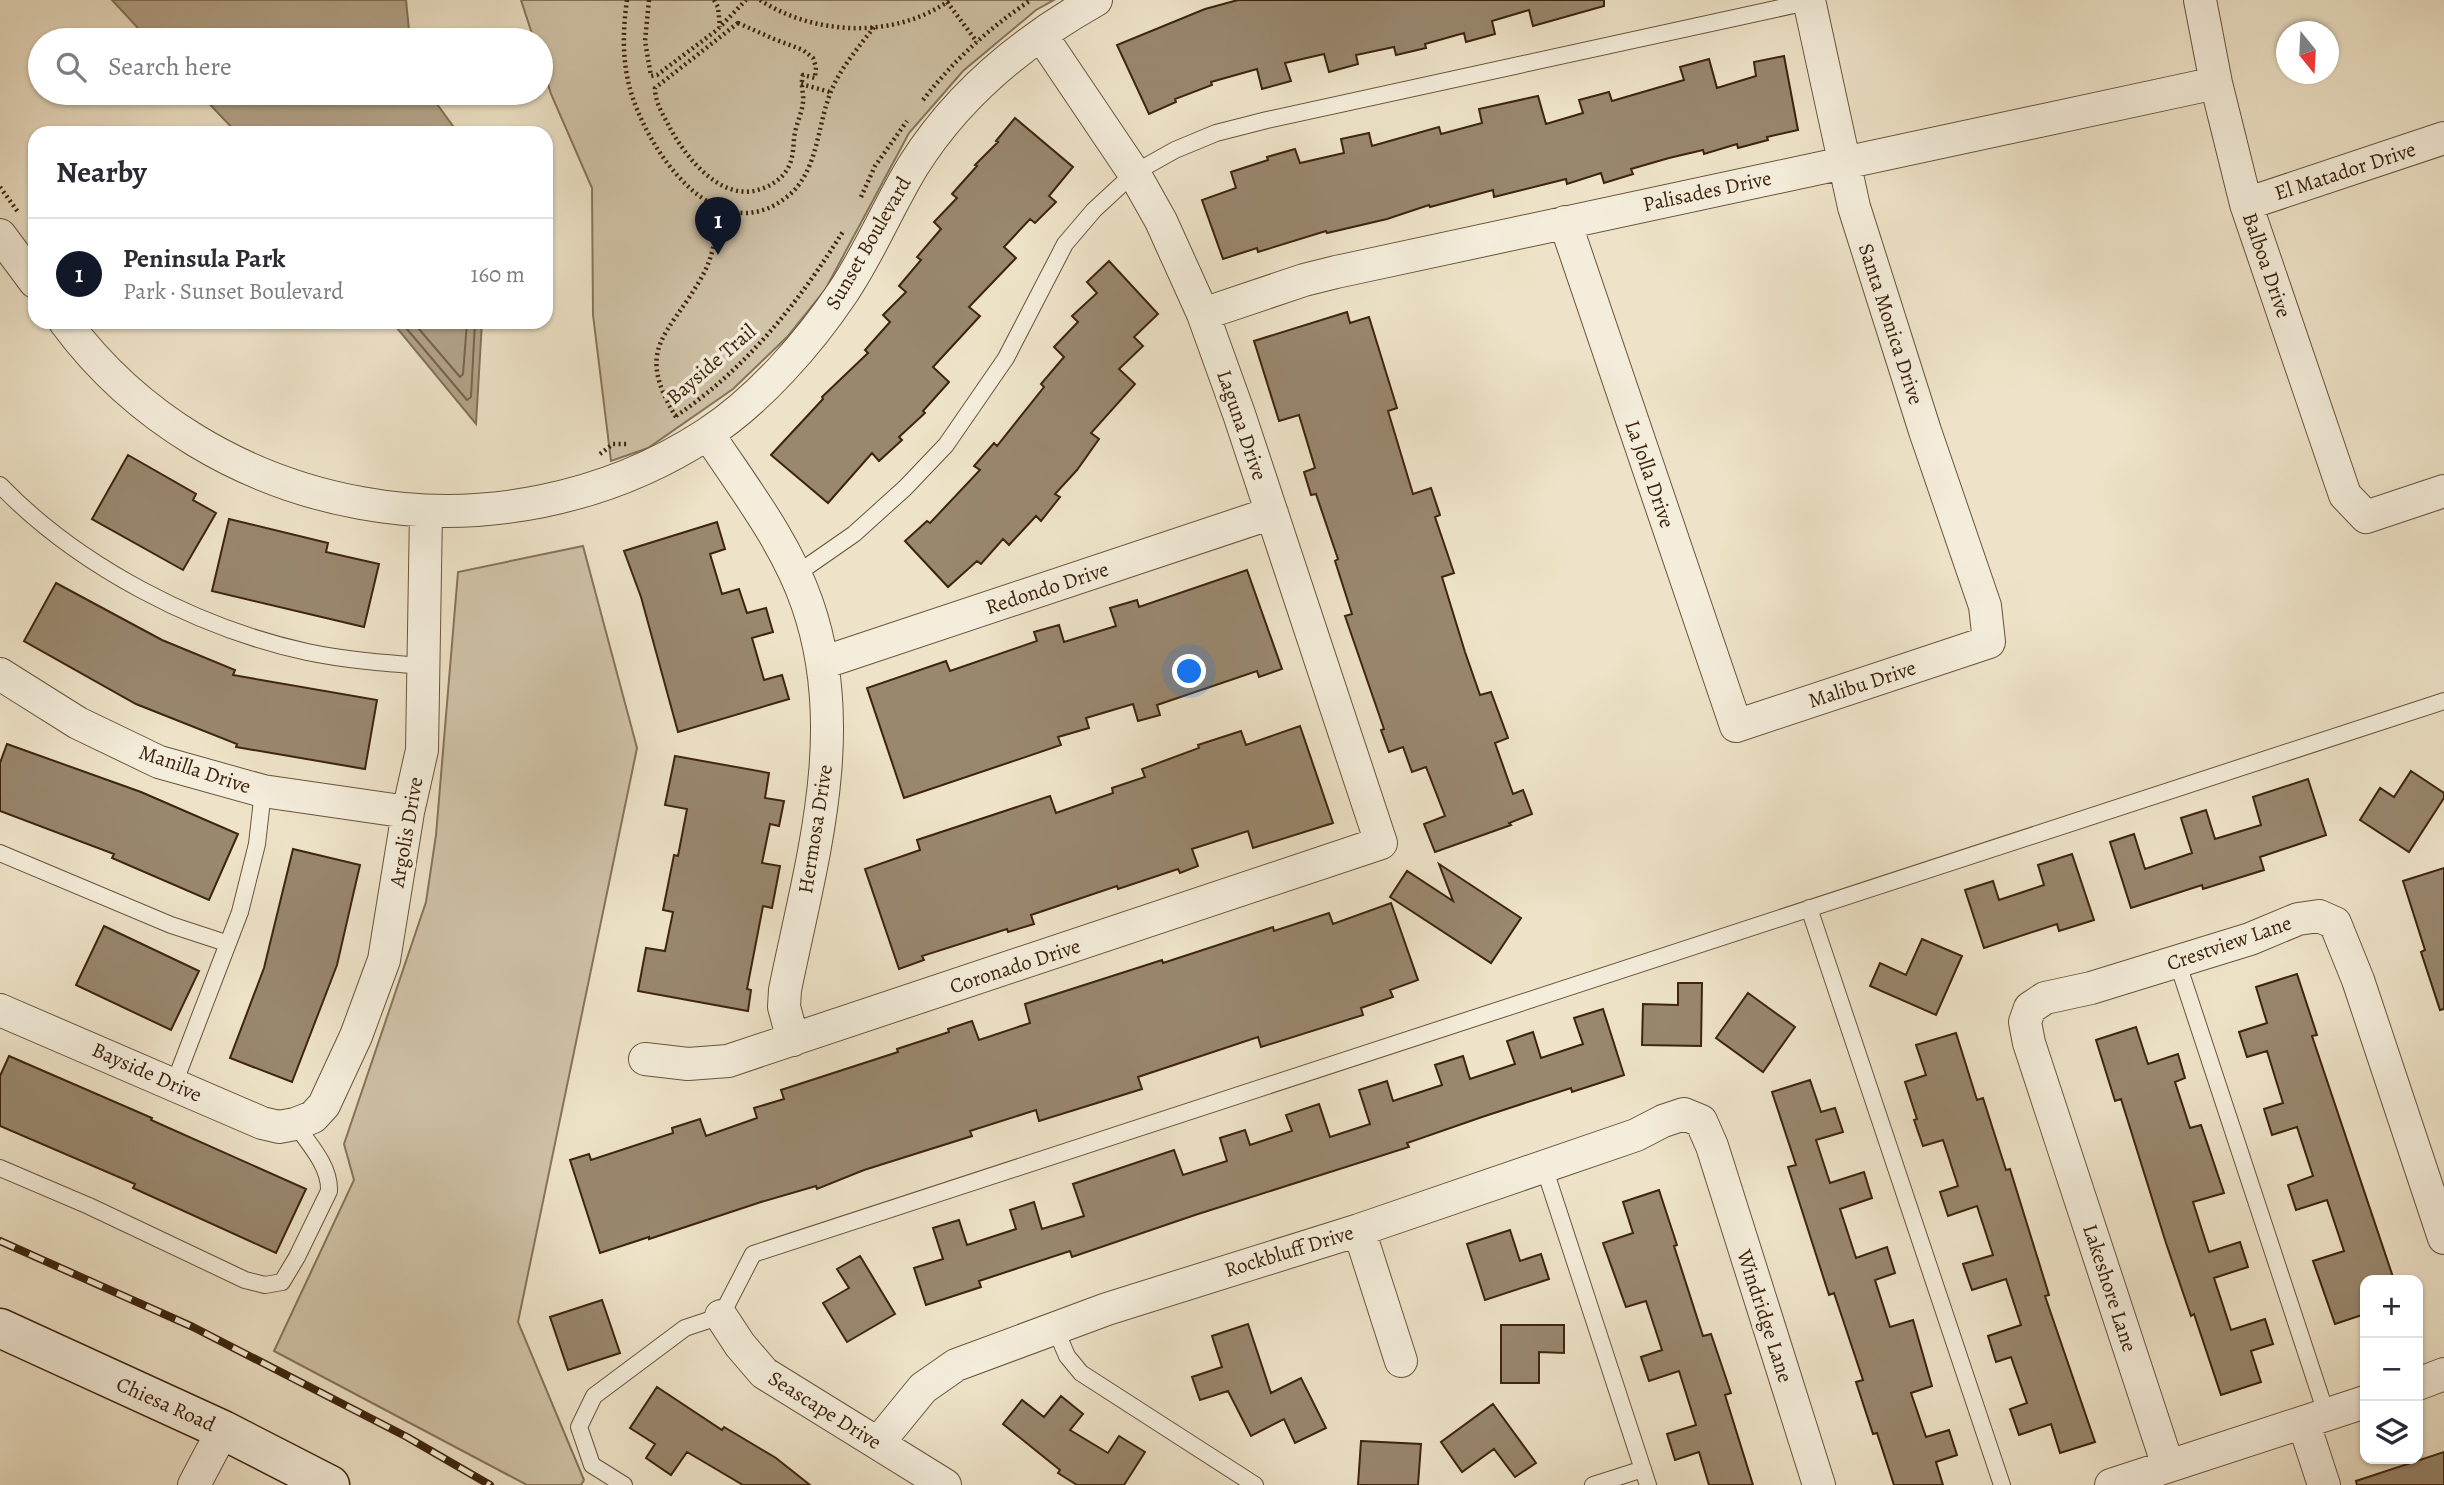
<!DOCTYPE html>
<meta charset="utf-8">
<style>
body{margin:0;font-family:Alegreya,serif;background:#f7f7f7;color:#2b2b33}
.controls{position:absolute;right:21px;bottom:21px;display:grid;overflow:hidden;border-radius:14px;box-shadow:0 2px 5px #0004}
.controls button{width:63px;height:63px;display:grid;place-items:center;padding:0;border:0;border-bottom:2px solid #e1e1e2;background:#fff;color:#2b2b33;font:35px sans-serif}
.compass{position:absolute;left:2276px;top:21px;width:63px;height:63px;border-radius:50%;background:#fff;box-shadow:0 2px 5px #0004;rotate:162deg}
.you{position:absolute;left:1190px;top:672px;width:24px;height:24px;margin:-18px;border:5px solid #fff;border-radius:50%;background:#1a73e8;box-shadow:0 0 0 10px #1a73e833}
.badge{display:grid;place-items:center;width:46px;height:46px;border-radius:50%;background:#111827;color:#fff;font-size:23px;font-weight:700}
.pin{position:absolute;translate:-50% -58px;filter:drop-shadow(0 2px 4px #0008)}
.pin::after{content:'';position:absolute;top:37px;width:24px;height:21px;background:inherit;clip-path:polygon(0 0,100% 0,50% 100%)}
.list{margin:0;padding:0;list-style:none}
h2{display:flex;justify-content:space-between;align-items:center;height:91px;margin:0;padding:0 28px;font-size:30px}
h2 small{font-size:23px;font-weight:400;color:#7c7c81}
.list li{display:grid;grid-template-columns:46px 1fr auto;gap:21px;align-items:center;box-sizing:border-box;height:112px;padding:0 28px;border-top:2px solid #e1e1e2}
.list b{display:block;font-size:26px;white-space:nowrap}
.list p{margin:0;font-size:23px;white-space:nowrap;color:#7c7c81}
.list em{font-size:23px;font-style:normal;color:#7c7c81}
.icon{flex:none;width:38px;height:38px;fill:none;stroke:currentColor;stroke-width:2;stroke-linecap:round;stroke-linejoin:round}
.map{position:relative;flex:none;width:2444px;height:1485px;overflow:hidden}
.search{position:absolute;background:#fff;box-shadow:0 2px 5px #0004;left:28px;top:28px;width:525px;height:77px;display:flex;align-items:center;gap:18px;box-sizing:border-box;padding:0 24px;border-radius:38px;color:#7c7c81;font-size:26px}
.panel{position:absolute;background:#fff;box-shadow:0 2px 5px #0004;left:28px;top:126px;width:525px;height:203px;border-radius:21px}
.map>svg:first-child{display:block}
</style>
<div class="map">
<svg width="2444" height="1485" viewBox="0 0 2444 1485">
<rect width="100%" height="100%" fill="#eee3c8"/>
<filter id="stains"><feTurbulence type="fractalNoise" baseFrequency=".00286" numOctaves="4"/><feColorMatrix values="0 0 0 0 .2 0 0 0 0 .09 0 0 0 0 .02 0 0 0 .5 -.17"/></filter>
<radialGradient id="worn" r=".72"><stop offset=".6" stop-color="#630" stop-opacity="0"/><stop offset="1" stop-color="#630" stop-opacity=".3"/></radialGradient>
<!-- green -->
<path fill="#d0c3a8" stroke="#86745a" stroke-width="2" d="M 521,0 L 1054,0 L 1036,10 L 963,71 L 909,133 L 825,290 L 788,336 L 733,389 L 648,448 L 611,461 L 593,315 L 592,188 L 551,94 L 541,62 L 541,40 L 534,40 Z
M 583,546 L 637,748 L 518,1322 L 584,1480 L 581,1485 L 527,1485 L 274,1351 L 354,1180 L 344,1144 L 426,902 L 436,835 L 458,572 Z"/>
<!-- water -->
<path fill="#b2a288" stroke="#837056" stroke-width="2" d="M 112,0 L 406,0 L 410,40 L 149,40 Z
M 199,93 L 429,93 L 458,133 L 237,133 Z
M 392,322 L 482,322 L 476,424 Z"/>
<g fill="none" stroke-linecap="round" stroke-linejoin="round">
<!-- shore -->
<path stroke="#78634a" stroke-width="2" d="M 401,322 L 467,400 L 471,397 L 475,322
M 413,322 L 460,377 L 463,374 L 467,322"/>
</g>
<!-- building -->
<path fill="#99876e" stroke="#3d240c" stroke-width="2" d="M 1238,0 L 1604,0 L 1604,6 L 1533,26 L 1529,10 L 1492,21 L 1495,34 L 1466,42 L 1464,33 L 1425,44 L 1426,48 L 1396,55 L 1394,47 L 1356,55 L 1358,64 L 1329,72 L 1324,54 L 1285,63 L 1291,81 L 1262,89 L 1257,69 L 1211,82 L 1212,85 L 1175,99 L 1176,102 L 1149,114 L 1117,45 L 1205,9 Z
M 1784,56 L 1798,130 L 1767,137 L 1768,140 L 1738,148 L 1737,144 L 1704,154 L 1703,150 L 1669,158 L 1631,169 L 1633,174 L 1604,183 L 1601,173 L 1567,184 L 1566,179 L 1494,197 L 1493,190 L 1430,207 L 1429,205 L 1387,219 L 1327,233 L 1326,231 L 1258,252 L 1257,248 L 1223,259 L 1202,200 L 1236,188 L 1231,172 L 1268,160 L 1267,157 L 1295,149 L 1300,163 L 1344,153 L 1341,139 L 1369,133 L 1372,146 L 1439,127 L 1441,134 L 1482,123 L 1479,109 L 1538,96 L 1546,124 L 1583,113 L 1579,100 L 1609,92 L 1612,101 L 1684,80 L 1680,67 L 1709,59 L 1717,88 L 1756,76 L 1754,62 Z
M 1015,118 L 1073,167 L 1049,196 L 1056,202 L 1035,223 L 1030,219 L 1004,247 L 1016,258 L 969,307 L 980,316 L 933,367 L 949,382 L 923,411 L 925,413 L 899,437 L 902,440 L 879,461 L 872,453 L 828,503 L 771,455 L 823,399 L 822,397 L 868,353 L 865,350 L 890,322 L 883,315 L 906,292 L 899,286 L 921,260 L 917,257 L 941,229 L 934,222 L 957,198 L 952,194 L 977,166 L 975,165 L 998,142 L 996,141 Z
M 1109,261 L 1158,314 L 1134,337 L 1143,346 L 1119,369 L 1135,384 L 1091,433 L 1099,439 L 1077,470 L 1055,494 L 1060,497 L 1041,521 L 1036,516 L 1009,545 L 1003,539 L 981,564 L 977,561 L 948,587 L 905,541 L 927,521 L 930,523 L 980,470 L 974,466 L 994,443 L 997,446 L 1044,387 L 1041,384 L 1064,357 L 1054,347 L 1078,322 L 1072,316 L 1097,293 L 1087,282 Z
M 1347,312 L 1350,323 L 1369,317 L 1397,408 L 1388,411 L 1413,494 L 1431,488 L 1440,515 L 1435,517 L 1454,573 L 1442,577 L 1465,652 L 1480,695 L 1491,692 L 1508,738 L 1495,743 L 1513,794 L 1523,790 L 1532,814 L 1509,823 L 1511,825 L 1435,852 L 1424,824 L 1445,816 L 1426,767 L 1412,772 L 1403,747 L 1389,752 L 1381,730 L 1384,729 L 1345,616 L 1352,614 L 1335,561 L 1338,559 L 1316,494 L 1311,495 L 1304,472 L 1315,468 L 1299,415 L 1279,421 L 1254,341 Z
M 128,455 L 196,494 L 193,500 L 216,513 L 183,570 L 92,519 Z
M 229,519 L 328,543 L 326,552 L 379,564 L 364,627 L 212,591 Z
M 717,522 L 725,549 L 710,554 L 722,594 L 739,589 L 747,613 L 766,608 L 773,632 L 752,638 L 764,680 L 782,675 L 789,699 L 678,732 L 641,597 L 624,551 Z
M 1247,570 L 1282,669 L 1259,677 L 1257,671 L 1157,705 L 1160,715 L 1138,721 L 1133,704 L 1086,718 L 1089,728 L 1058,737 L 1061,745 L 904,798 L 867,688 L 946,661 L 950,671 L 1037,641 L 1034,632 L 1059,625 L 1064,642 L 1116,626 L 1110,608 L 1137,600 L 1139,607 Z
M 56,583 L 162,640 L 235,670 L 233,675 L 377,700 L 365,769 L 236,747 L 237,744 L 136,704 L 24,641 Z
M 1300,726 L 1333,823 L 1253,848 L 1248,831 L 1192,849 L 1198,866 L 1180,873 L 1178,869 L 1118,889 L 1117,886 L 1031,915 L 1034,924 L 1008,932 L 1007,929 L 922,956 L 924,960 L 899,969 L 865,869 L 920,850 L 917,840 L 1050,796 L 1056,813 L 1113,793 L 1112,788 L 1145,777 L 1142,769 L 1199,748 L 1198,745 L 1241,731 L 1246,745 Z
M 7,744 L 141,792 L 238,834 L 209,900 L 112,858 L 114,854 L 0,811 L 0,763 Z
M 675,756 L 769,773 L 765,798 L 784,801 L 779,826 L 770,824 L 762,863 L 780,866 L 772,908 L 763,906 L 747,989 L 751,990 L 748,1011 L 638,991 L 646,948 L 665,951 L 673,912 L 663,910 L 674,855 L 678,856 L 687,809 L 665,805 Z
M 2411,771 L 2444,793 L 2444,798 L 2409,852 L 2360,820 L 2380,788 L 2394,797 Z
M 2308,779 L 2326,835 L 2260,857 L 2264,870 L 2203,889 L 2202,885 L 2131,908 L 2110,842 L 2134,834 L 2145,869 L 2192,853 L 2181,818 L 2206,810 L 2215,839 L 2261,825 L 2253,797 Z
M 293,849 L 360,865 L 337,965 L 292,1082 L 230,1058 L 264,968 Z
M 2072,854 L 2094,920 L 2059,931 L 2057,924 L 1984,948 L 1965,890 L 1993,881 L 1999,900 L 2044,885 L 2038,865 Z
M 1439,864 L 1521,918 L 1491,963 L 1390,897 L 1407,871 L 1453,901 Z
M 2444,868 L 2444,1009 L 2440,1010 L 2421,952 L 2425,950 L 2403,881 Z
M 1391,903 L 1418,980 L 1390,990 L 1393,997 L 1361,1008 L 1363,1015 L 1261,1047 L 1258,1037 L 1138,1077 L 1142,1089 L 1039,1121 L 1036,1110 L 970,1131 L 972,1136 L 864,1170 L 817,1189 L 816,1186 L 761,1202 L 649,1239 L 649,1237 L 600,1253 L 570,1160 L 589,1154 L 591,1160 L 673,1133 L 672,1128 L 700,1119 L 706,1136 L 757,1118 L 754,1108 L 784,1099 L 781,1090 L 898,1052 L 897,1049 L 949,1032 L 948,1029 L 972,1021 L 979,1040 L 1030,1023 L 1025,1004 L 1162,960 L 1163,963 L 1273,927 L 1274,931 L 1329,913 L 1333,924 Z
M 104,926 L 199,971 L 171,1030 L 76,985 Z
M 1922,939 L 1962,956 L 1936,1015 L 1870,986 L 1880,963 L 1906,975 Z
M 2297,974 L 2317,1035 L 2312,1036 L 2394,1280 L 2365,1280 L 2365,1314 L 2335,1324 L 2313,1261 L 2344,1251 L 2327,1200 L 2296,1210 L 2288,1185 L 2313,1176 L 2297,1127 L 2272,1135 L 2264,1109 L 2283,1103 L 2267,1051 L 2247,1057 L 2239,1032 L 2267,1023 L 2256,987 Z
M 1678,983 L 1702,983 L 1701,1046 L 1642,1045 L 1643,1004 L 1678,1005 Z
M 1748,993 L 1795,1027 L 1763,1072 L 1716,1038 Z
M 1603,1009 L 1624,1075 L 1572,1092 L 1571,1088 L 1482,1117 L 1407,1143 L 1409,1147 L 1195,1215 L 1072,1257 L 1070,1251 L 979,1281 L 981,1287 L 926,1305 L 914,1268 L 943,1259 L 933,1228 L 959,1220 L 967,1245 L 1016,1229 L 1010,1210 L 1034,1202 L 1042,1229 L 1084,1216 L 1073,1184 L 1174,1150 L 1183,1175 L 1227,1161 L 1220,1138 L 1245,1130 L 1250,1145 L 1292,1131 L 1286,1115 L 1319,1104 L 1330,1137 L 1370,1124 L 1359,1090 L 1387,1081 L 1393,1101 L 1442,1085 L 1435,1065 L 1463,1056 L 1470,1079 L 1515,1064 L 1507,1041 L 1533,1032 L 1541,1058 L 1583,1044 L 1574,1018 Z
M 2136,1027 L 2148,1064 L 2178,1054 L 2185,1078 L 2175,1082 L 2190,1128 L 2201,1125 L 2224,1193 L 2193,1202 L 2209,1252 L 2240,1242 L 2248,1267 L 2214,1278 L 2231,1330 L 2265,1319 L 2273,1344 L 2251,1351 L 2261,1382 L 2221,1395 L 2194,1314 L 2191,1316 L 2166,1243 L 2121,1099 L 2115,1101 L 2096,1040 Z
M 1956,1033 L 1977,1100 L 1983,1098 L 2006,1170 L 2010,1169 L 2049,1295 L 2045,1296 L 2095,1442 L 2060,1453 L 2051,1424 L 2019,1435 L 2010,1409 L 2027,1403 L 2011,1357 L 1996,1362 L 1988,1336 L 2021,1325 L 2006,1279 L 1972,1290 L 1963,1264 L 1993,1255 L 1977,1206 L 1948,1216 L 1940,1192 L 1958,1186 L 1943,1140 L 1923,1146 L 1914,1120 L 1917,1119 L 1905,1082 L 1926,1075 L 1916,1045 Z
M 9,1056 L 152,1118 L 151,1120 L 306,1189 L 276,1253 L 133,1188 L 135,1184 L 0,1126 L 0,1076 Z
M 1810,1080 L 1821,1112 L 1835,1108 L 1843,1132 L 1816,1140 L 1830,1183 L 1864,1172 L 1872,1198 L 1840,1209 L 1856,1258 L 1887,1247 L 1895,1273 L 1875,1280 L 1890,1327 L 1913,1320 L 1932,1386 L 1911,1393 L 1926,1437 L 1949,1430 L 1957,1455 L 1936,1462 L 1943,1485 L 1894,1485 L 1877,1433 L 1873,1434 L 1856,1382 L 1863,1380 L 1834,1293 L 1829,1295 L 1788,1167 L 1796,1165 L 1772,1092 Z
M 1659,1190 L 1677,1245 L 1674,1246 L 1703,1336 L 1711,1334 L 1731,1393 L 1725,1395 L 1753,1485 L 1709,1485 L 1699,1452 L 1675,1460 L 1667,1434 L 1696,1425 L 1679,1371 L 1649,1381 L 1641,1357 L 1662,1350 L 1646,1301 L 1626,1307 L 1603,1243 L 1633,1233 L 1623,1202 Z
M 1510,1230 L 1520,1261 L 1541,1254 L 1549,1279 L 1485,1300 L 1467,1244 Z
M 860,1256 L 895,1314 L 847,1342 L 823,1303 L 849,1288 L 837,1269 Z
M 602,1300 L 620,1353 L 568,1370 L 550,1317 Z
M 1248,1324 L 1271,1393 L 1301,1378 L 1326,1428 L 1295,1443 L 1284,1419 L 1251,1436 L 1228,1391 L 1200,1400 L 1192,1377 L 1222,1367 L 1212,1336 Z
M 1501,1325 L 1564,1325 L 1564,1353 L 1539,1352 L 1539,1383 L 1501,1383 Z
M 657,1387 L 722,1430 L 724,1427 L 776,1458 L 810,1485 L 743,1485 L 687,1452 L 671,1475 L 646,1458 L 655,1444 L 630,1428 Z
M 1061,1396 L 1083,1414 L 1070,1430 L 1108,1453 L 1119,1436 L 1145,1452 L 1124,1485 L 1077,1485 L 1058,1473 L 1060,1470 L 1003,1424 L 1022,1400 L 1044,1417 Z
M 1493,1404 L 1536,1463 L 1515,1477 L 1494,1449 L 1462,1472 L 1441,1442 Z
M 1361,1441 L 1421,1444 L 1418,1485 L 1358,1485 Z
M 2444,1452 L 2444,1485 L 2357,1485 L 2356,1481 Z"/>
<g fill="none" stroke-linecap="round" stroke-linejoin="round">
<!-- service casing -->
<g stroke="#69543b" stroke-width="18">
<path id="service" d="M 0,485 C 78,566 197,628 307,652 C 345,660 384,663 424,666
M 795,575 L 854,534 L 905,488 L 946,445 L 1006,358 L 1065,244 L 1094,210 L 1134,173 L 1175,150 L 1216,133 L 1267,120 L 1812,1
M 0,853 L 171,925 L 226,943
M 1809,908 L 2002,1485
M 2177,961 L 2327,1416
M 174,1084 L 240,912 L 257,844 L 263,791
M 1544,1167 L 1648,1485
M 0,1168 L 89,1206 L 245,1280 L 265,1285 L 282,1282 L 297,1257 L 329,1191 C 330,1166 309,1144 295,1124
M 1055,1328 L 1067,1356 L 1081,1373 L 1255,1485
M 624,1485 L 592,1465 L 579,1427 L 594,1396 L 685,1328 L 721,1316 L 753,1254 L 2444,701
M 1593,1485 L 1643,1469"/>
</g>
<!-- minor casing -->
<g stroke="#69543b" stroke-width="34">
<path id="minor" d="M 2200,0 L 2216,83 L 2246,204 L 2345,495 L 2366,517 L 2444,491
M 2246,204 L 2444,138
M 1565,222 L 1736,726 L 1989,642 L 1985,606 L 1925,431 L 1854,207 L 1809,0
M 0,235 L 35,282
M 1203,314 L 1304,280 L 1336,272 L 2216,83
M 65,322 C 136,418 244,482 361,503 C 479,525 606,500 707,434 C 758,401 809,343 843,292 C 870,252 888,207 913,166 C 958,94 1023,41 1096,0
M 708,434 C 743,487 786,542 807,603 C 852,731 811,862 785,990 L 784,1007 L 793,1040
M 822,663 L 1272,513
M 0,674 L 78,723 L 159,762 L 263,791 L 408,812
M 0,1010 L 262,1123 L 279,1127 L 295,1124 L 313,1117 L 324,1105 L 356,1036 L 384,960 L 408,812 L 422,750 L 426,511
M 645,1059 L 688,1064 L 728,1061 L 1381,843 L 1239,414 L 1203,314 L 1161,221 L 1134,173 L 1041,35
M 1359,1230 L 1401,1361
M 721,1316 L 740,1345 L 764,1373 L 945,1485
M 2418,1384 L 2444,1374
M 2304,1424 L 2324,1485
M 878,1443 L 923,1388 L 956,1365 L 1107,1309 L 1359,1230 L 1636,1135 L 1663,1121 L 1684,1114 L 1701,1121 L 1712,1146 L 1819,1485
M 2168,1466 L 2029,1043 L 2025,1022 L 2030,1008 L 2045,998 L 2091,988 L 2250,939 L 2298,919 L 2319,916 L 2335,923 L 2358,980 L 2444,1238
M 194,1485 L 223,1430
M 2111,1485 L 2365,1402"/>
</g>
<!-- secondary casing -->
<g stroke="#3d240c" stroke-width="41">
<path id="secondary" d="M 0,1328 L 223,1430 L 330,1485"/>
</g>
<!-- path -->
<path stroke="#3d240c" stroke-width="4.5" stroke-dasharray="2 3.5" stroke-linecap="butt" d="M 627,0 C 623,28 622,57 629,85 C 644,146 716,255 788,196 C 819,171 817,123 832,89 C 842,66 859,47 874,27
M 649,0 L 645,41 L 651,76 L 657,75 L 717,30 L 746,0
M 714,0 L 718,7 L 720,27
M 760,0 C 815,36 896,39 950,0
M 947,2 L 977,42
M 738,23 L 774,39 L 803,50 L 813,58 L 816,67 L 815,78 L 803,75 C 800,85 804,93 803,102 C 802,114 795,126 794,139 C 793,151 793,163 784,174 C 778,181 770,186 761,189 C 722,203 687,159 670,128 C 664,116 655,103 655,88 Z
M 801,84 L 830,92
M 923,100 C 954,60 989,28 1031,0
M 0,187 L 18,212
M 861,197 L 875,166 L 907,121
M 676,416 C 747,368 799,302 844,230
M 676,417 C 634,348 668,336 700,280 C 714,257 717,233 717,207
M 600,454 L 613,444 L 627,444"/>
<!-- service -->
<use href="#service" stroke="#f4eddb" stroke-width="16"/>
<!-- minor -->
<use href="#minor" stroke="#f4eddb" stroke-width="32"/>
<!-- secondary -->
<use href="#secondary" stroke="#f4eddb" stroke-width="38"/>
<!-- rail casing -->
<g stroke="#3d240c" stroke-width="8">
<path id="rail" d="M 0,1241 L 193,1327 L 407,1437 L 490,1485"/>
</g>
<!-- rail -->
<use href="#rail" stroke="#f4eddb" stroke-width="5" stroke-dasharray="16" stroke-linecap="butt"/>
</g>
<g text-anchor="middle" stroke-width="7" stroke-linejoin="round" paint-order="stroke">
<!-- street labels -->
<g font-size="21" fill="#3d240c" stroke="#f4eddb">
<text transform="translate(2345 171) rotate(-18)" y="7">El Matador Drive</text>
<text transform="translate(1707 191) rotate(-12)" y="7">Palisades Drive</text>
<text transform="translate(868 243) rotate(-60)" y="7">Sunset Boulevard</text>
<text transform="translate(2267 265) rotate(71)" y="7">Balboa Drive</text>
<text transform="translate(1891 324) rotate(72)" y="7">Santa Monica Drive</text>
<text transform="translate(711 364) rotate(-41)" y="7">Bayside Trail</text>
<text transform="translate(1242 425) rotate(71)" y="7">Laguna Drive</text>
<text transform="translate(1650 474) rotate(71)" y="7">La Jolla Drive</text>
<text transform="translate(1047 588) rotate(-18)" y="7">Redondo Drive</text>
<text transform="translate(1862 684) rotate(-18)" y="7">Malibu Drive</text>
<text transform="translate(195 769) rotate(18)" y="7">Manilla Drive</text>
<text transform="translate(815 829) rotate(-81)" y="7">Hermosa Drive</text>
<text transform="translate(406 832) rotate(-80)" y="7">Argolis Drive</text>
<text transform="translate(2229 943) rotate(-19)" y="7">Crestview Lane</text>
<text transform="translate(1015 966) rotate(-18)" y="7">Coronado Drive</text>
<text transform="translate(147 1072) rotate(24)" y="7">Bayside Drive</text>
<text transform="translate(1289 1251) rotate(-17)" y="7">Rockbluff Drive</text>
<text transform="translate(2110 1288) rotate(72)" y="7">Lakeshore Lane</text>
<text transform="translate(1765 1316) rotate(72)" y="7">Windridge Lane</text>
<text transform="translate(166 1404) rotate(24)" y="7">Chiesa Road</text>
<text transform="translate(825 1410) rotate(32)" y="7">Seascape Drive</text>
</g>
</g>
<rect width="100%" height="100%" filter="url(#stains)"/>
<rect width="100%" height="100%" fill="url(#worn)"/>
</svg>
<div class="controls">
<button>+</button>
<button>−</button>
<button><svg class="icon" aria-label="layers" viewBox="0 0 24 24"><path d="M12 4l9 5-9 5-9-5zM3 14l9 5 9-5"/></svg></button>
</div>
<svg class="compass" viewBox="-18 -18 36 36"><path d="M0-13l5 13h-10z" fill="#e53935"/><path d="M0 13l5-13h-10z" fill="#7c7c81"/></svg>
<div class="you"></div>
<div class="pin badge" style="left:718px;top:255px">1</div>
<div class="search"><svg class="icon" aria-label="search" viewBox="0 0 24 24"><circle cx="10" cy="10" r="6"/><path d="M15 15l6 6"/></svg>Search here</div>
<section class="panel">
<h2>Nearby<small></small></h2>
<ul class="list">
<li><span class="badge">1</span><div><b>Peninsula Park</b><p>Park · Sunset Boulevard</p></div><em>160 m</em></li>
</ul>
</section>
</div>
